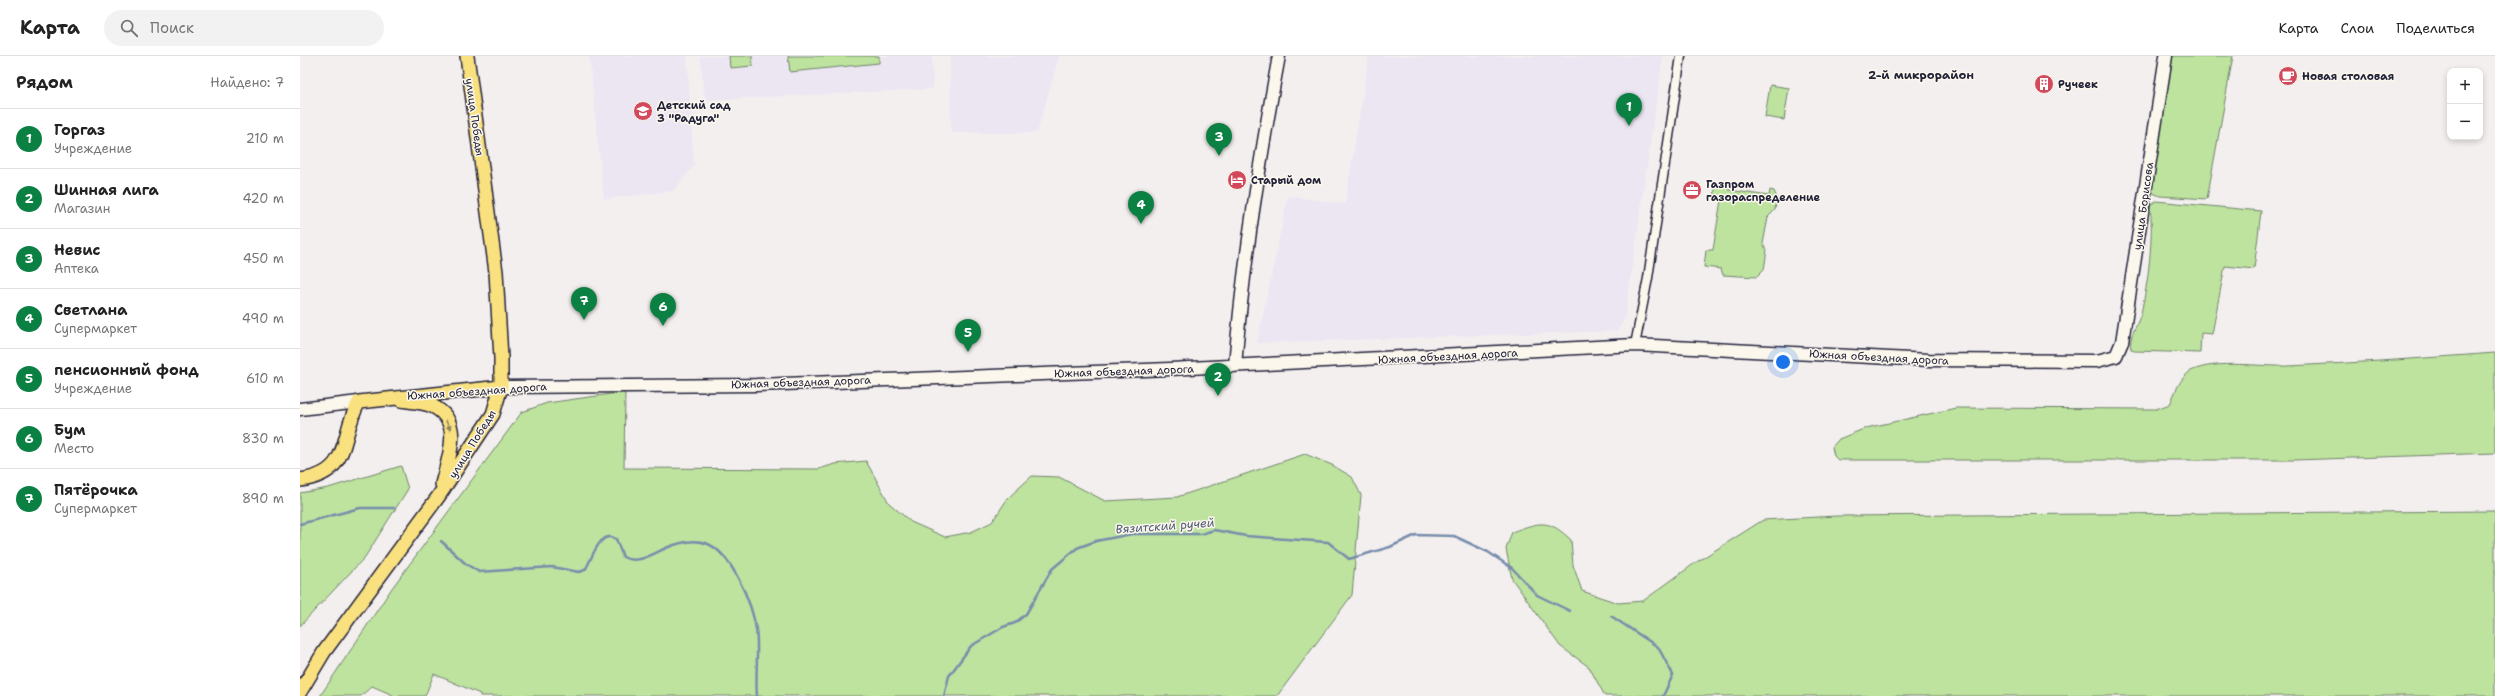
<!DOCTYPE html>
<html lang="ru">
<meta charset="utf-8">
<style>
body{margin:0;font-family:"Shantell Sans",sans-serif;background:#f2f2f2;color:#222}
.controls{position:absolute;right:12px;top:12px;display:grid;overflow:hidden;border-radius:8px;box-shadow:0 2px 6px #0003}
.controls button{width:36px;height:36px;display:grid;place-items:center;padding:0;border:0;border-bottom:1px solid #e0e0e0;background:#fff;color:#222;font:20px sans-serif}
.you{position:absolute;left:1483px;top:306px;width:14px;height:14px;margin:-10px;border:3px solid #fff;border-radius:50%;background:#1a73e8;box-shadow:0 0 0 6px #1a73e833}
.badge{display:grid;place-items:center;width:26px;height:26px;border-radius:50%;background:#0b8043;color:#fff;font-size:13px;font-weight:700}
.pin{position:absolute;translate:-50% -33px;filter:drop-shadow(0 1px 2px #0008)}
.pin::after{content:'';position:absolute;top:21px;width:14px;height:12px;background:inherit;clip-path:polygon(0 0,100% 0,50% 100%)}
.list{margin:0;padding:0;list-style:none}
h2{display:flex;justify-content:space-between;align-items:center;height:52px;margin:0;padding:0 16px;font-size:17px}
h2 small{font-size:13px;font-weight:400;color:#767676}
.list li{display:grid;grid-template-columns:26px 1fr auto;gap:12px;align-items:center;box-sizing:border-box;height:60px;padding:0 16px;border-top:1px solid #e0e0e0}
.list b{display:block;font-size:15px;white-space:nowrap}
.list p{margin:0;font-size:13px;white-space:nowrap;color:#767676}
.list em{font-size:13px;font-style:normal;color:#767676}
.icon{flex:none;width:22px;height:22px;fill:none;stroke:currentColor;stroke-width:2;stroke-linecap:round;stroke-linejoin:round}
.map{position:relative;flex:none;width:2195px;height:640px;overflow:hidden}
header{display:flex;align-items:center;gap:24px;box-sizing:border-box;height:56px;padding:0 20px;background:#fff;border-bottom:1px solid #e0e0e0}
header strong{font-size:19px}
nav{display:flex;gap:22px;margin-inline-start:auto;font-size:14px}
.search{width:280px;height:36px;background:#f2f2f2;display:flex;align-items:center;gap:10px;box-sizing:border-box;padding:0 14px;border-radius:22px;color:#767676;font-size:15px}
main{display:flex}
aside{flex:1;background:#fff}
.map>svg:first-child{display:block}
</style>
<header>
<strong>Карта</strong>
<div class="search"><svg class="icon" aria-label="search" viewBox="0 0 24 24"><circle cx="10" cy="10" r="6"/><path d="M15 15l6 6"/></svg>Поиск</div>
<nav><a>Карта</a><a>Слои</a><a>Поделиться</a></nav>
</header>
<main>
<aside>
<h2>Рядом<small>Найдено: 7</small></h2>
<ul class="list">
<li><span class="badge">1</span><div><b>Горгаз</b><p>Учреждение</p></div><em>210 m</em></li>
<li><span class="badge">2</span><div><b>Шинная лига</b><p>Магазин</p></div><em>420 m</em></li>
<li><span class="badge">3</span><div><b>Невис</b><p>Аптека</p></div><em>450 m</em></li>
<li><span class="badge">4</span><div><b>Светлана</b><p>Супермаркет</p></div><em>490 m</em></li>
<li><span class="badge">5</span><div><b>пенсионный фонд</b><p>Учреждение</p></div><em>610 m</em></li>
<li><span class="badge">6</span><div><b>Бум</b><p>Место</p></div><em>830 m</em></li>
<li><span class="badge">7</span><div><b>Пятёрочка</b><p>Супермаркет</p></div><em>890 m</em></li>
</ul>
</aside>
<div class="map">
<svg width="2195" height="640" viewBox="0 0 2195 640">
<rect width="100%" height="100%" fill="#f4efef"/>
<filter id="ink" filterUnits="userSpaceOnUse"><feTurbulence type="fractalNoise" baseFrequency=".025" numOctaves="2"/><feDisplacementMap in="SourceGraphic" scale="8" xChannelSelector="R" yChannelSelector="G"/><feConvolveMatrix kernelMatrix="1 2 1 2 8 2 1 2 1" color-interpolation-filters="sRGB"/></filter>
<g filter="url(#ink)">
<!-- built -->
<path fill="#ebe6f2" d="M 289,0 L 387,0 L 394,110 L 373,135 L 304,143 Z
M 400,0 L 632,0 L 633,33 L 405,44 Z
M 650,0 L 759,0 L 737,77 L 651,77 Z
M 1069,0 L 1363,0 L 1325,262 L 1317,275 L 957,287 L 988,140 L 1045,148 Z"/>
<!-- green -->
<path fill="#bde39e" stroke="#70826c" d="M 429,0 L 452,0 L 453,10 L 430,12 Z
M 488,0 L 579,0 L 579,7 L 490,16 Z
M 1872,0 L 1933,0 L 1907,143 L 1860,140 L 1853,137 L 1852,132 Z
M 1470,29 L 1489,32 L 1484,64 L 1465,61 Z
M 1420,128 L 1429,129 L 1429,134 L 1469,140 L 1470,134 L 1474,135 L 1477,142 L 1475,154 L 1468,161 L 1463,188 L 1467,194 L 1464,214 L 1457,221 L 1423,219 L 1421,213 L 1404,211 L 1406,194 L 1413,194 L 1421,144 L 1414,143 L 1415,133 Z
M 1856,145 L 1961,155 L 1954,213 L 1925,210 L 1912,278 L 1901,277 L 1900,297 L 1834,295 L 1831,293 C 1828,281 1838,269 1841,257 C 1848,229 1854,178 1850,149 Z
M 2195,297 L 2195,397 L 1995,404 L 1538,404 L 1534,400 L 1532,391 L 1539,383 L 1566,372 L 1656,352 L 1856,353 L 1870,348 C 1875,337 1880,321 1891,315 C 1916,303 1960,311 1988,310 C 2057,307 2126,302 2195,297 Z
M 325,336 L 324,412 L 519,413 L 535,408 L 566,405 L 589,447 L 611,466 L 645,481 L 671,476 L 692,466 L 708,442 L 732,420 L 759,421 L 805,445 L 877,441 L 1005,398 L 1032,409 L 1052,421 L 1061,439 L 1052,539 L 977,640 L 180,640 L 180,638 L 134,618 L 125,640 L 95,640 L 72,630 L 61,640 L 20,640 L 92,532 L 222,356 L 247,347 Z
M 101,410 L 108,433 L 65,501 L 0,570 L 0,437 L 28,432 Z
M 2195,455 L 2195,640 L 1305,640 L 1289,611 L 1260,590 L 1212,523 L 1206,493 L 1212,476 C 1241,465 1249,463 1271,484 L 1273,509 L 1282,535 L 1318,547 L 1343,545 L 1395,507 L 1463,464 L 1536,460 Z"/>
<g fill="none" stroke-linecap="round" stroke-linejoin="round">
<!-- stream -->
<path stroke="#778dac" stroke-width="2.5" d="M 0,468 L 60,452 L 94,452
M 141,485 L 166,508 L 179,516 L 252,511 L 279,516 L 285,514 C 292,504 299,473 316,483 L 323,501 C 337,509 353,498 366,492 C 378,487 395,482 408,488 C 432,498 452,548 456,573 C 459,595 455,618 457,640
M 1311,560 L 1358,591 L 1373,619 L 1363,640
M 644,640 L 649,620 L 671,590 L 703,571 L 715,567 L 726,558 L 752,513 L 777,492 L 796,485 L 832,478 L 901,478 L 914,474 L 946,480 L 1028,486 L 1049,503 L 1090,491 L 1116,479 L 1154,480 L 1188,496 L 1212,512 L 1237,539 L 1270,555"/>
<!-- street casing -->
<g stroke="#22223b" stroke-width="11">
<path id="street" d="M 1335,289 L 1348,222 L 1381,0"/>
</g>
<!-- secondary casing -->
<g stroke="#22223b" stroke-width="15">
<path id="secondary" d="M 935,310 C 943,206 960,102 979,0
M 201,331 L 456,329 L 870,313 L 1335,289 L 1629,304 L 1797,305 L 1816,300 L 1822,286 L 1866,0
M 0,353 L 59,346"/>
</g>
<!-- primary casing -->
<g stroke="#22223b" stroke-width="16">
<path id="primary" d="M 101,344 C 110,346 123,346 132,350 C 165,365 148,403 142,428
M 0,424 C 53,417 39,380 59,346 L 201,331
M 0,636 L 24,596 L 138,441 L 193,358 L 201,331 L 201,302 L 196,216 L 167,0"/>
</g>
<!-- street -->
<use href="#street" stroke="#fbf7ec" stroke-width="8"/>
<!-- secondary -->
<use href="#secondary" stroke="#fbf7ec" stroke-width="12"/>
<!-- primary -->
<use href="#primary" stroke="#fae180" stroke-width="13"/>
</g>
<!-- one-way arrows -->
<defs><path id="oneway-solid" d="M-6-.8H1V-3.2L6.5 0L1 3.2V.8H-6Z"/></defs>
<use fill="#8e825e" href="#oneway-solid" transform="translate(148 369) rotate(64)"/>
</g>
<!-- icons -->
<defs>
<g id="cafe-disc" transform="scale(1)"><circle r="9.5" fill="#d1495b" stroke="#fbf7ec"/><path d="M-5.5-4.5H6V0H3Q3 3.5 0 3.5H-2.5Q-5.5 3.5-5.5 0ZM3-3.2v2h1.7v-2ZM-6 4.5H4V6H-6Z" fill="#fff"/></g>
<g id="building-disc" transform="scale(1)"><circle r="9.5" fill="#d1495b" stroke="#fbf7ec"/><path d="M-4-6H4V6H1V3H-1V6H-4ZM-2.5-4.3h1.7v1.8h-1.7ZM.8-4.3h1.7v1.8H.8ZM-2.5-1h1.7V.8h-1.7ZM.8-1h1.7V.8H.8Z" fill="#fff"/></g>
<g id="school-disc" transform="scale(1)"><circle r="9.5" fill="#d1495b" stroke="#fbf7ec"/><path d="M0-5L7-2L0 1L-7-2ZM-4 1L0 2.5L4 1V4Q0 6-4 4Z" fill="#fff"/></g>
<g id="hotel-disc" transform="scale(1)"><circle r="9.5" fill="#d1495b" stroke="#fbf7ec"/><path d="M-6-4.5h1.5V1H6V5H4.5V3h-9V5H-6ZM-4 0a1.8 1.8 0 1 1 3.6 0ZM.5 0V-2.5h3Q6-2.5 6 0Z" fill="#fff"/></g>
<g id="office-disc" transform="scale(1)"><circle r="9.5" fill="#d1495b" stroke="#fbf7ec"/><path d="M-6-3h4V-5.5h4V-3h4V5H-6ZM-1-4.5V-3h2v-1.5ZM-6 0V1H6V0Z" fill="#fff"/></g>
</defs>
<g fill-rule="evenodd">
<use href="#cafe-disc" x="1988" y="20"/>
<use href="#building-disc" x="1744" y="28"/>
<use href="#school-disc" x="343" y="55"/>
<use href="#hotel-disc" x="937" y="124"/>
<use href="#office-disc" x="1392" y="134"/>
</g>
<g text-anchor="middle" stroke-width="3" stroke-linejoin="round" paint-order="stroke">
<!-- poi labels -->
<g font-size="11" font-weight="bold" fill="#22223b" stroke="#fbf7ec" text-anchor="start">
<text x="2002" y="24">Новая столовая</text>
<text x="1758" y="32">Ручеек</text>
<text x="357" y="53">Детский сад<tspan x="357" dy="13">3 "Радуга"</tspan></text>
<text x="951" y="128">Старый дом</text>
<text x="1406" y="132">Газпром<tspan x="1406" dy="13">газораспределение</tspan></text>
</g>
<!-- street labels -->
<g font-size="11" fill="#22223b" stroke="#fbf7ec">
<text transform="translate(175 61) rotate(82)" y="4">улица Победы</text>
<text transform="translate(1843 150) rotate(-82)" y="4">улица Борисова</text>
<text transform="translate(1148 300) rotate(-3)" y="4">Южная объездная дорога</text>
<text transform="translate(1579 301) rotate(3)" y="4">Южная объездная дорога</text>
<text transform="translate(824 315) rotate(-2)" y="4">Южная объездная дорога</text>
<text transform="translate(501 326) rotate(-2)" y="4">Южная объездная дорога</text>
<text transform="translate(177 335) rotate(-4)" y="4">Южная объездная дорога</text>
<text transform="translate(172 388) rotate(-58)" y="4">улица Победы</text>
</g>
<!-- neighbourhood labels -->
<g font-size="12" font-weight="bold" fill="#22223b" stroke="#fbf7ec">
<text x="1621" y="23">2-й микрорайон</text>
</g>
<!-- water labels -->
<g font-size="12" font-style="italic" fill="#4c5774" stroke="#fbf7ec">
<text transform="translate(865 470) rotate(-4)" y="4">Вязитский ручей</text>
</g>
</g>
</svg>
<div class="controls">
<button>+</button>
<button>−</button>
</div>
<div class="you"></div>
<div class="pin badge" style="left:1329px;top:70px">1</div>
<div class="pin badge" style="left:918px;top:340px">2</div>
<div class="pin badge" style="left:919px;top:100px">3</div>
<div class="pin badge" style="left:841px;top:168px">4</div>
<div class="pin badge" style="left:668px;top:296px">5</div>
<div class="pin badge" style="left:363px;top:270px">6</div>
<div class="pin badge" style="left:284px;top:264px">7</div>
</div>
</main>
